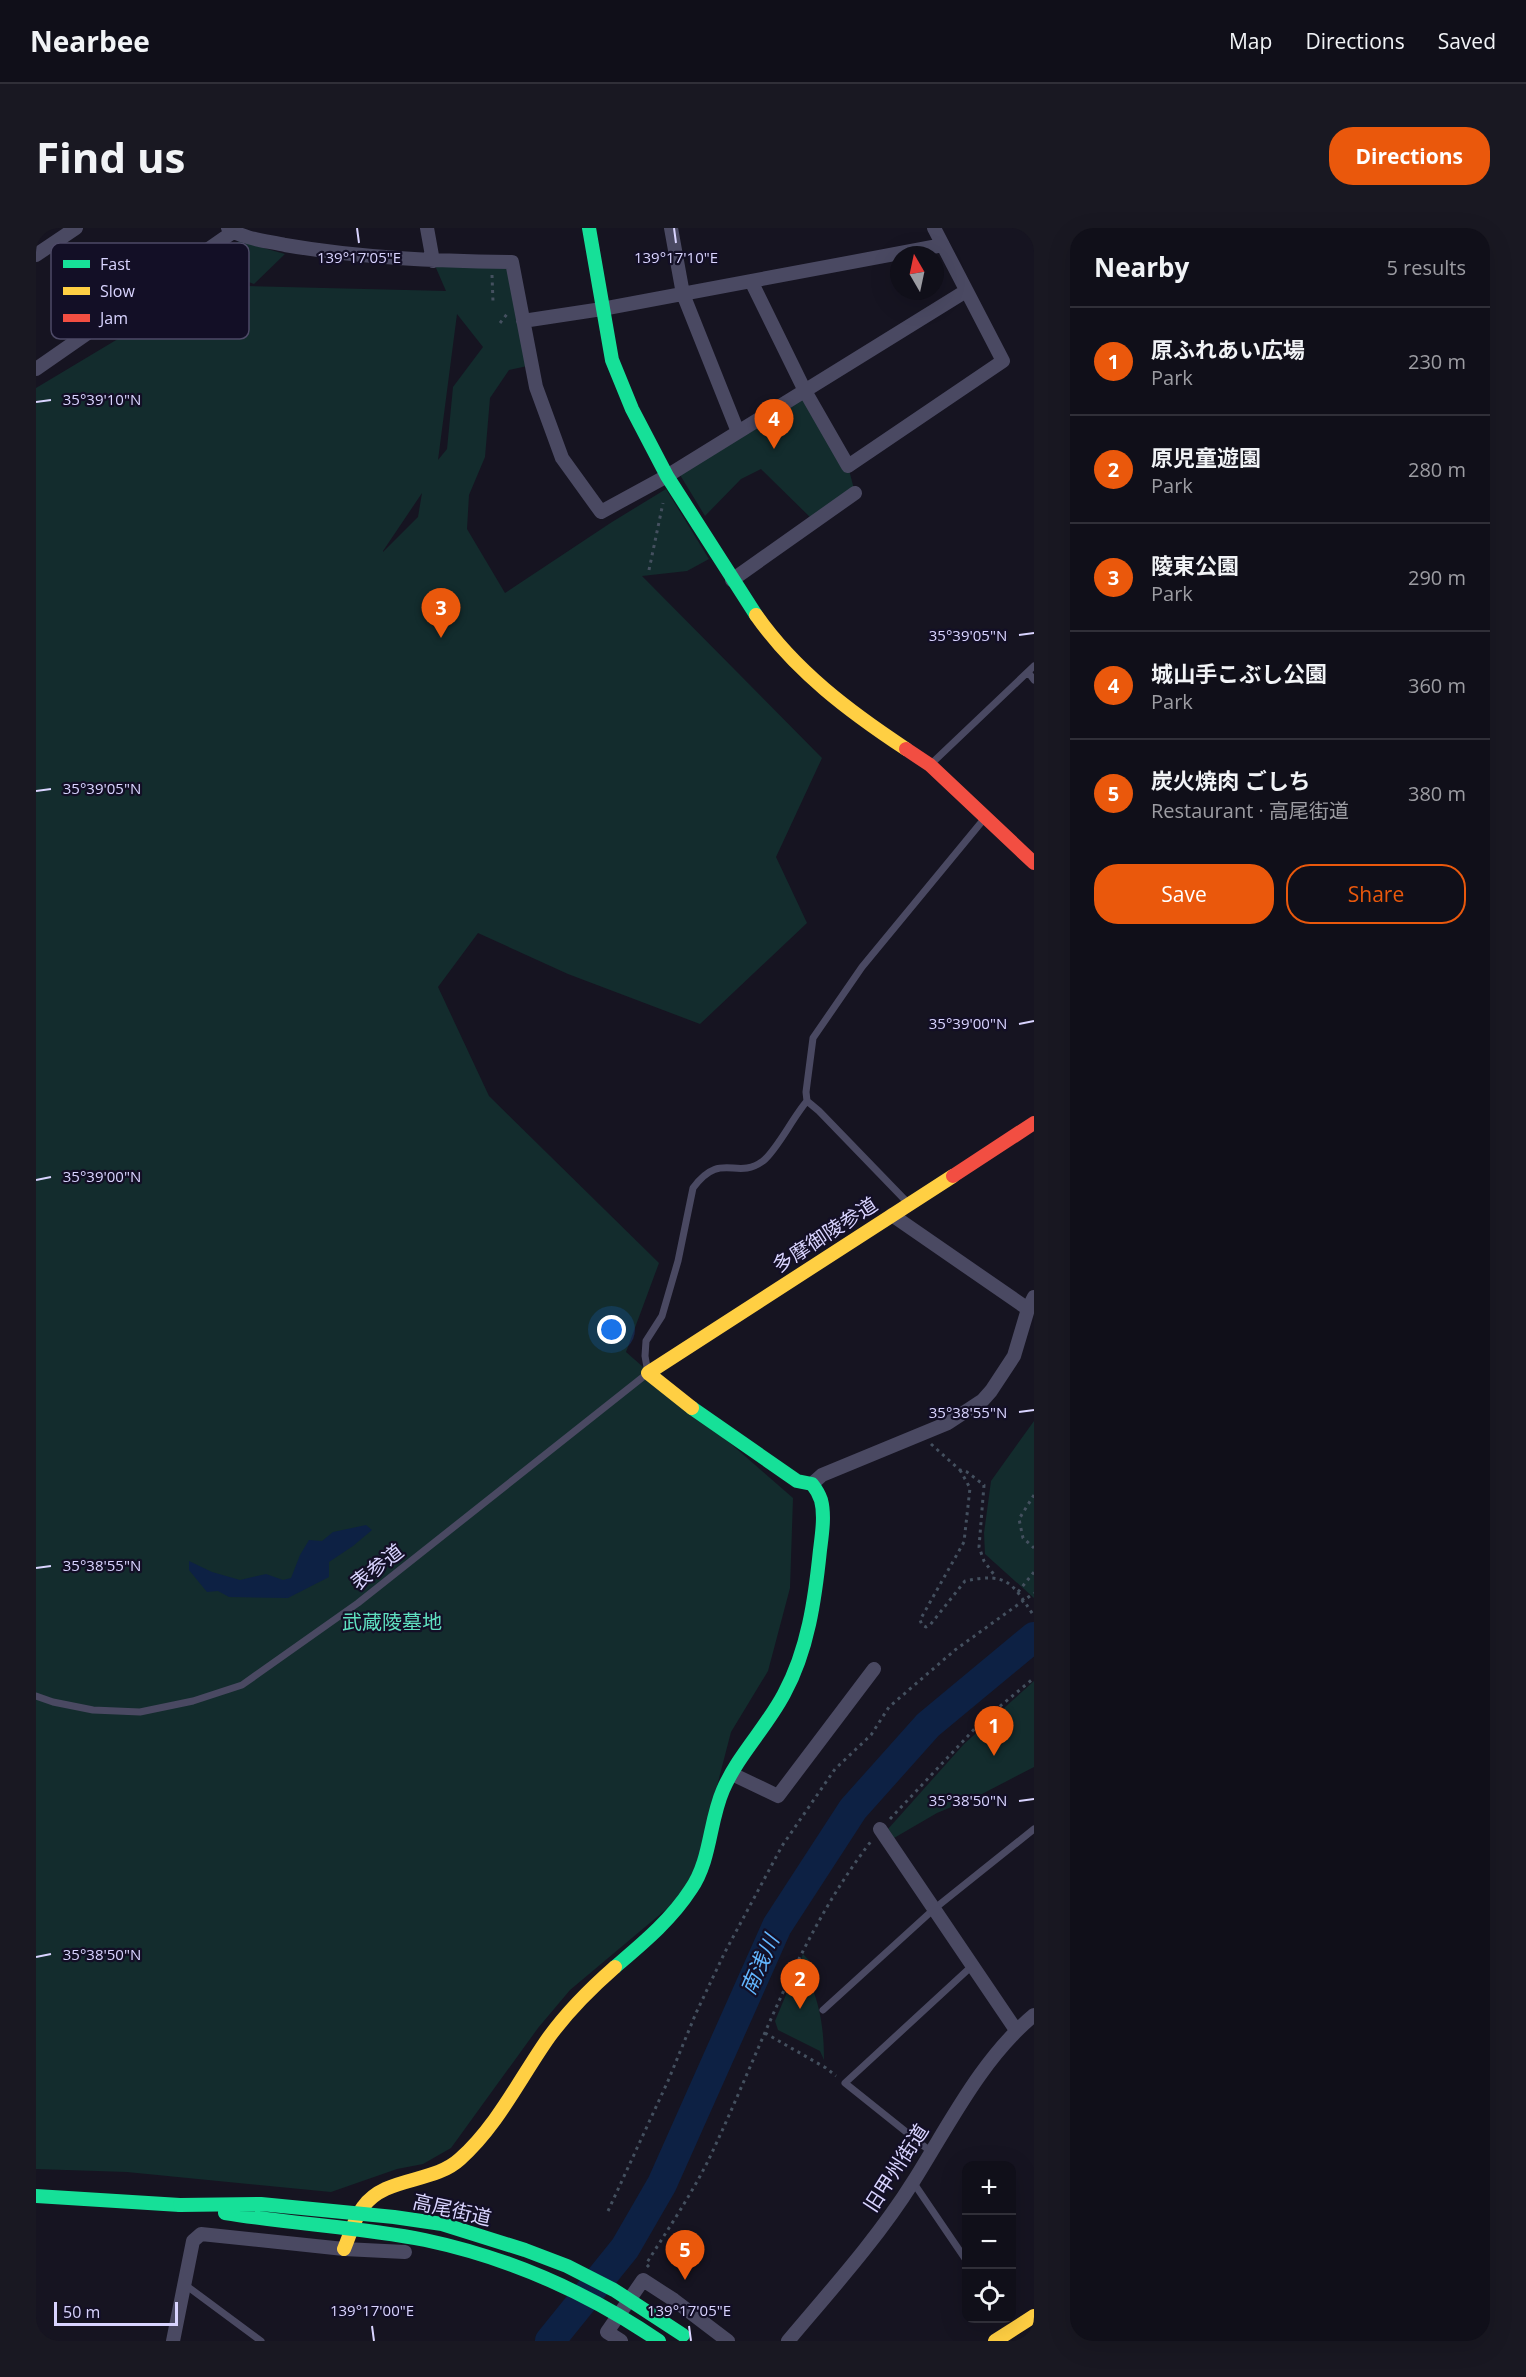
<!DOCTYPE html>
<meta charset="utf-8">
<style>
body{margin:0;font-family:"Open Sans","Noto Sans JP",sans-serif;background:#191822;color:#f1f3f6}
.controls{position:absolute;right:18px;bottom:18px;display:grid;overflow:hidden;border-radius:12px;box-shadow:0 6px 24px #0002}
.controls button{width:54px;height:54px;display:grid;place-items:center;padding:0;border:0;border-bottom:2px solid #302f38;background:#100f19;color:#f1f3f6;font:30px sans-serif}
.compass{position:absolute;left:854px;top:18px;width:54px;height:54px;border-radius:50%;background:#100f19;box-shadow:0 6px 24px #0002;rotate:351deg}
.scale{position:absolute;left:18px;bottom:15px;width:124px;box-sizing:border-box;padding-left:6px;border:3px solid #d9d4ff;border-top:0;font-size:16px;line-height:21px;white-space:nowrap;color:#d9d4ff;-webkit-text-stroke:4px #130f26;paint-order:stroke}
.you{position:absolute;left:576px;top:1102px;width:21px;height:21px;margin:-15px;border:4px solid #fff;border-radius:50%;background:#1a73e8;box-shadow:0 0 0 9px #1a73e833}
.badge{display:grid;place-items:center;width:39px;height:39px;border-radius:50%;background:#ea580c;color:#fff;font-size:20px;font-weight:700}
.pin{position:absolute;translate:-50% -50px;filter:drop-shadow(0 2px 3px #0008)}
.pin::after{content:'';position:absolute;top:32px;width:21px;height:18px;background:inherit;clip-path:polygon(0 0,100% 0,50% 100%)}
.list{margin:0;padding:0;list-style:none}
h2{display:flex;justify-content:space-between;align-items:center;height:78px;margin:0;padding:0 24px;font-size:26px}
h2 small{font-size:20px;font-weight:400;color:#9c9ca2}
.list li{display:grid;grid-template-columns:39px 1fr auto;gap:18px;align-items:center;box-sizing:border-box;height:108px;padding:0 24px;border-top:2px solid #302f38}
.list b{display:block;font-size:22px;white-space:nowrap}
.list p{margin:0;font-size:20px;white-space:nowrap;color:#9c9ca2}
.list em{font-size:20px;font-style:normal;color:#9c9ca2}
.actions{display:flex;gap:12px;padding:18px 24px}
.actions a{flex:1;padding:14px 0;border:2px solid #ea580c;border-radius:24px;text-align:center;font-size:21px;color:#ea580c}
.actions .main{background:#ea580c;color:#fff}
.icon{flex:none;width:33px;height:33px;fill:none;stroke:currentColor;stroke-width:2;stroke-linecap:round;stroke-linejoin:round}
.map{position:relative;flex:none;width:998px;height:2113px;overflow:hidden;border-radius:24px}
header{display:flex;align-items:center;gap:36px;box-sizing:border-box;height:84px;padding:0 30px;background:#100f19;border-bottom:2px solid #302f38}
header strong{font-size:28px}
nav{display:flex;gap:33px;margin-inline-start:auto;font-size:21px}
.intro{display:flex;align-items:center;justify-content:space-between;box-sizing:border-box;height:144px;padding:0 36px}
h1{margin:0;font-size:42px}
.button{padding:15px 27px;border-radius:24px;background:#ea580c;color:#fff;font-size:21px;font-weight:700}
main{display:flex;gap:36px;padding:0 36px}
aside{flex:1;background:#100f19;border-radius:24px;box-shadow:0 6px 24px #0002}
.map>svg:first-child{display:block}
</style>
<header>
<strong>Nearbee</strong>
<nav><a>Map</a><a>Directions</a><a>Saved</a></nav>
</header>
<div class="intro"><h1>Find us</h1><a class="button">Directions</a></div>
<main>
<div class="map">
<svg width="998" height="2113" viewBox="0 0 998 2113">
<rect width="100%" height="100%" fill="#161421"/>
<!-- green -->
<path fill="#132c2d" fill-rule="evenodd" d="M 203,13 L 249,26 L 218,56 L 167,37 Z
M 397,33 L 476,34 L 496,137 L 473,142 L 454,170 L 449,229 L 433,267 L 431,301 L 469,365 L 576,294 L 630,261 L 673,331 L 651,343 L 606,348 L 786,530 L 740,629 L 771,695 L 664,796 L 532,746 L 442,705 L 402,759 L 453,868 L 623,1035 L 590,1124 L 757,1270 L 754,1360 L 732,1443 L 695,1504 L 660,1639 L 646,1668 L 534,1762 L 502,1800 L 415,1920 L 387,1936 L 361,1941 L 295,1964 L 91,1944 L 0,1941 L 0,160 L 172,57 L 410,63 ZM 421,86 L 447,119 L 417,159 L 411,221 L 402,232 ZM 386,265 L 382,289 L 347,324 L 347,323 Z
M 769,163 L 812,238 L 819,265 L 779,294 L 725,241 L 705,251 L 669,288 L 641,242 Z
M 998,1193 L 998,1370 L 949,1326 L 948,1305 L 955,1253 Z
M 998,1453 L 998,1539 L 944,1567 L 901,1585 L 858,1610 L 852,1601 L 928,1516 Z
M 767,1726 L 782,1742 L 775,1757 C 785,1781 788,1805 788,1832 L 784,1823 L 742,1802 L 739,1793 Z"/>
<!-- water -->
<path fill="#0d2144" d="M 330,1297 L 336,1302 L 317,1318 L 293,1334 L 293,1349 L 252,1370 L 193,1369 L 182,1363 L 171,1364 L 153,1342 L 153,1333 L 176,1344 L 204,1352 L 230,1346 L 247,1352 L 255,1350 L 264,1327 L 273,1312 L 286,1313 L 297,1304 Z"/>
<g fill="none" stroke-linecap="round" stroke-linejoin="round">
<!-- river -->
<path stroke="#0d2144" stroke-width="30" d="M 514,2113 L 589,2020 L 626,1956 L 741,1698 L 817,1581 L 892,1497 L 998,1409"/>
<!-- path -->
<path stroke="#44505f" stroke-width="3" stroke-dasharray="3 4.5" stroke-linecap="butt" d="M 456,47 L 457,74
M 464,95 L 471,86
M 613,342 L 627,275
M 895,1216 L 924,1242 L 931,1244 L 948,1257 L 943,1319 L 948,1333 L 959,1348
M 924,1242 L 934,1260 L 928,1314 L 884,1392 L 886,1397 L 890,1399 L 894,1397 L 929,1353 C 972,1344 976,1355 998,1388
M 998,1267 L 983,1291 L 987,1310 L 998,1320
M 982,1364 L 998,1344
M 854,1591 L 945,1494 L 998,1450
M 729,1805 L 790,1840 L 800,1848
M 572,1983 L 632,1853 L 660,1785 L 689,1724 L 746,1618 L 799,1541 L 835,1507 L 853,1479 L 919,1422 L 998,1365
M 613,2039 L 610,2036 C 631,2003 653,1970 671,1935 C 724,1825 760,1710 836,1612"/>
<!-- lane -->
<path stroke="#4a4962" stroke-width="7" d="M 992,444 L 998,452
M 895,536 L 998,438
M 871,974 L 783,883 L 771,873 L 770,864 L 777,810 L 826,739 L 948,591
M 0,1468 L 17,1474 L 57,1482 L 104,1484 L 157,1473 L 206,1457 L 322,1375 L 612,1145 L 609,1128 L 610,1113 L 626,1088 L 642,1033 L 657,960 C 685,922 700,953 727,933 C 741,922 757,889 771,873
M 787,1782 L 898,1681 L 998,1601
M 894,1923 L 809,1855 L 937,1737
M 877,1954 L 930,2032
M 148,2056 L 225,2113"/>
<!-- street -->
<path stroke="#4a4962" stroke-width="14" d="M 192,0 C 207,11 231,13 249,17 C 324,30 400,33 476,34 L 500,159 L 526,230 L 565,284 L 631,248 L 930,63
M 391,0 L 397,33
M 635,0 L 647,66 L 702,204
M 0,27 L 40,0
M 715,53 L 769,163 L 812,238 L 967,133 L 898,0
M 487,93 L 566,81 L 907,17
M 0,141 L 197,4
M 696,352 L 819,265
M 856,987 L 992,1081
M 776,1256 L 786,1247 L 912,1195 L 947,1172 L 955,1163 L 978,1128 L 992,1081 L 998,1069
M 696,1546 L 742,1568 L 838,1441
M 844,1601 L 980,1802
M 137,2113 L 157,2013 L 165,2006 L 308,2021 L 369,2024
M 585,2113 L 571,2104 L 607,2052 L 638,2072 L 692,2113
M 752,2113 C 794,2063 842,2010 877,1954 C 913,1897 945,1831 998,1787"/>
<!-- fast -->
<path stroke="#16e098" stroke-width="14" d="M 553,0 L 576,132 L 596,181 L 631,248 L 720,387
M 579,1739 C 607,1715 635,1692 655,1661 C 675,1632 673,1594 687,1562 C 702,1527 730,1500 748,1466 C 772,1422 779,1371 784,1322 C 786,1306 789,1287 785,1272 C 783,1266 780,1261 776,1256 L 761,1253 L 656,1180
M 0,1968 L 144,1977"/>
<!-- slow -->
<path stroke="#ffcf43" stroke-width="14" d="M 720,387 C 759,443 814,484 870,521
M 656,1180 L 612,1145 L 917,948
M 308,2021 C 314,2007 318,1991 327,1979 C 349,1948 397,1956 424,1931 C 462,1897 484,1850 513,1809 C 532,1783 555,1760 579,1739
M 959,2113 L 998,2088"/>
<!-- jam -->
<path stroke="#f24e42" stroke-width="14" d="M 870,521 L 894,537 L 998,635
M 917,948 L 998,895"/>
<!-- fast-bridge -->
<path stroke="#16e098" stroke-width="14" d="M 144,1977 L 225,1976 L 358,1989 L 406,1996 L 489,2022 L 531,2038 L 578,2062 L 647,2107
M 189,1985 C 255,1996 323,1999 389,2012 C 474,2030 551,2064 623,2113"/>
</g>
<!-- ticks -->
<path fill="none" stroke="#d9d4ff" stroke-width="2" d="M 321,0 L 323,15M 638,0 L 640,15M 0,174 L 15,172M 983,407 L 998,405M 0,563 L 15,561M 983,796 L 998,793M 0,952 L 15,949M 983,1184 L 998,1182M 0,1340 L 15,1338M 983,1573 L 998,1571M 0,1729 L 15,1726M 336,2098 L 338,2113M 653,2098 L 655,2113"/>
<g text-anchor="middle" stroke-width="4.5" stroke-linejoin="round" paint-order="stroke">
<!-- street labels -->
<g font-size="20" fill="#d9d4ff" stroke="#130f26">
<text transform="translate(789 1007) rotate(-33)" y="7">多摩御陵参道</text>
<text transform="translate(341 1339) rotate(-38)" y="7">表参道</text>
<text transform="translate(860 1940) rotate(-57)" y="7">旧甲州街道</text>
<text transform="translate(416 1982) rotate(13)" y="7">高尾街道</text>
</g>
<!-- park labels -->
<g font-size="20" fill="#5fe0c0" stroke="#130f26">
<text x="356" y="1401">武蔵陵墓地</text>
</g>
<!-- water labels -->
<g font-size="21" font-style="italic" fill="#62b6ff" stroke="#130f26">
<text transform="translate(724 1737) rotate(-66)" y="7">南浅川</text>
</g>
</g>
<!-- legend -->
<rect x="15" y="15" width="198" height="96" rx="9" fill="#130f26" stroke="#4e4a67" stroke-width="1.5"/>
<rect x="27" y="32" width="27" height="8" fill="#16e098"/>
<rect x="27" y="59" width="27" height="8" fill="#ffcf43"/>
<rect x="27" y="86" width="27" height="8" fill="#f24e42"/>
<g font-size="16" fill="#d9d4ff">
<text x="64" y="42">Fast</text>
<text x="64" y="69">Slow</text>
<text x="64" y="96">Jam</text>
</g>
<g font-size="15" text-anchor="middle" fill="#d9d4ff" stroke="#130f26" stroke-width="4.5" stroke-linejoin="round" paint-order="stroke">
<text x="323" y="35">139°17'05"E</text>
<text x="640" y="35">139°17'10"E</text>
<text x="66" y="177">35°39'10"N</text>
<text x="932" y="413">35°39'05"N</text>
<text x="66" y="566">35°39'05"N</text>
<text x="932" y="801">35°39'00"N</text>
<text x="66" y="954">35°39'00"N</text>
<text x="932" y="1190">35°38'55"N</text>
<text x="66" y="1343">35°38'55"N</text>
<text x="932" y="1578">35°38'50"N</text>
<text x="66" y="1732">35°38'50"N</text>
<text x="336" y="2088">139°17'00"E</text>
<text x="653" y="2088">139°17'05"E</text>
</g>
</svg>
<div class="controls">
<button>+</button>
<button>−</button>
<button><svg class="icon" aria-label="locate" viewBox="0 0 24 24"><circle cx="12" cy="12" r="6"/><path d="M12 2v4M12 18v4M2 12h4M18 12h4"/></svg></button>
</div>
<svg class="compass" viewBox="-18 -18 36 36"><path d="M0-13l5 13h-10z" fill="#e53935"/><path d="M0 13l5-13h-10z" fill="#9c9ca2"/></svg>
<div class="scale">50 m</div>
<div class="you"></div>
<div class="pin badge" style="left:958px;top:1528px">1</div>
<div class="pin badge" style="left:764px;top:1781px">2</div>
<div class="pin badge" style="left:405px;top:410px">3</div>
<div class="pin badge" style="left:738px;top:221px">4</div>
<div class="pin badge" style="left:649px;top:2052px">5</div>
</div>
<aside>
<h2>Nearby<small>5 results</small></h2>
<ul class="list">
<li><span class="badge">1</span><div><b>原ふれあい広場</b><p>Park</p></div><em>230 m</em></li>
<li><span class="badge">2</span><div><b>原児童遊園</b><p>Park</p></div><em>280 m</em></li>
<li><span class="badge">3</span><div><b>陵東公園</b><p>Park</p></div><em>290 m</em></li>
<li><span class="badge">4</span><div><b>城山手こぶし公園</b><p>Park</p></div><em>360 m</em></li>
<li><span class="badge">5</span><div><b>炭火焼肉 ごしち</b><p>Restaurant · 高尾街道</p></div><em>380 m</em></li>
</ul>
<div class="actions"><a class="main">Save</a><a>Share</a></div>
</aside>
</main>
